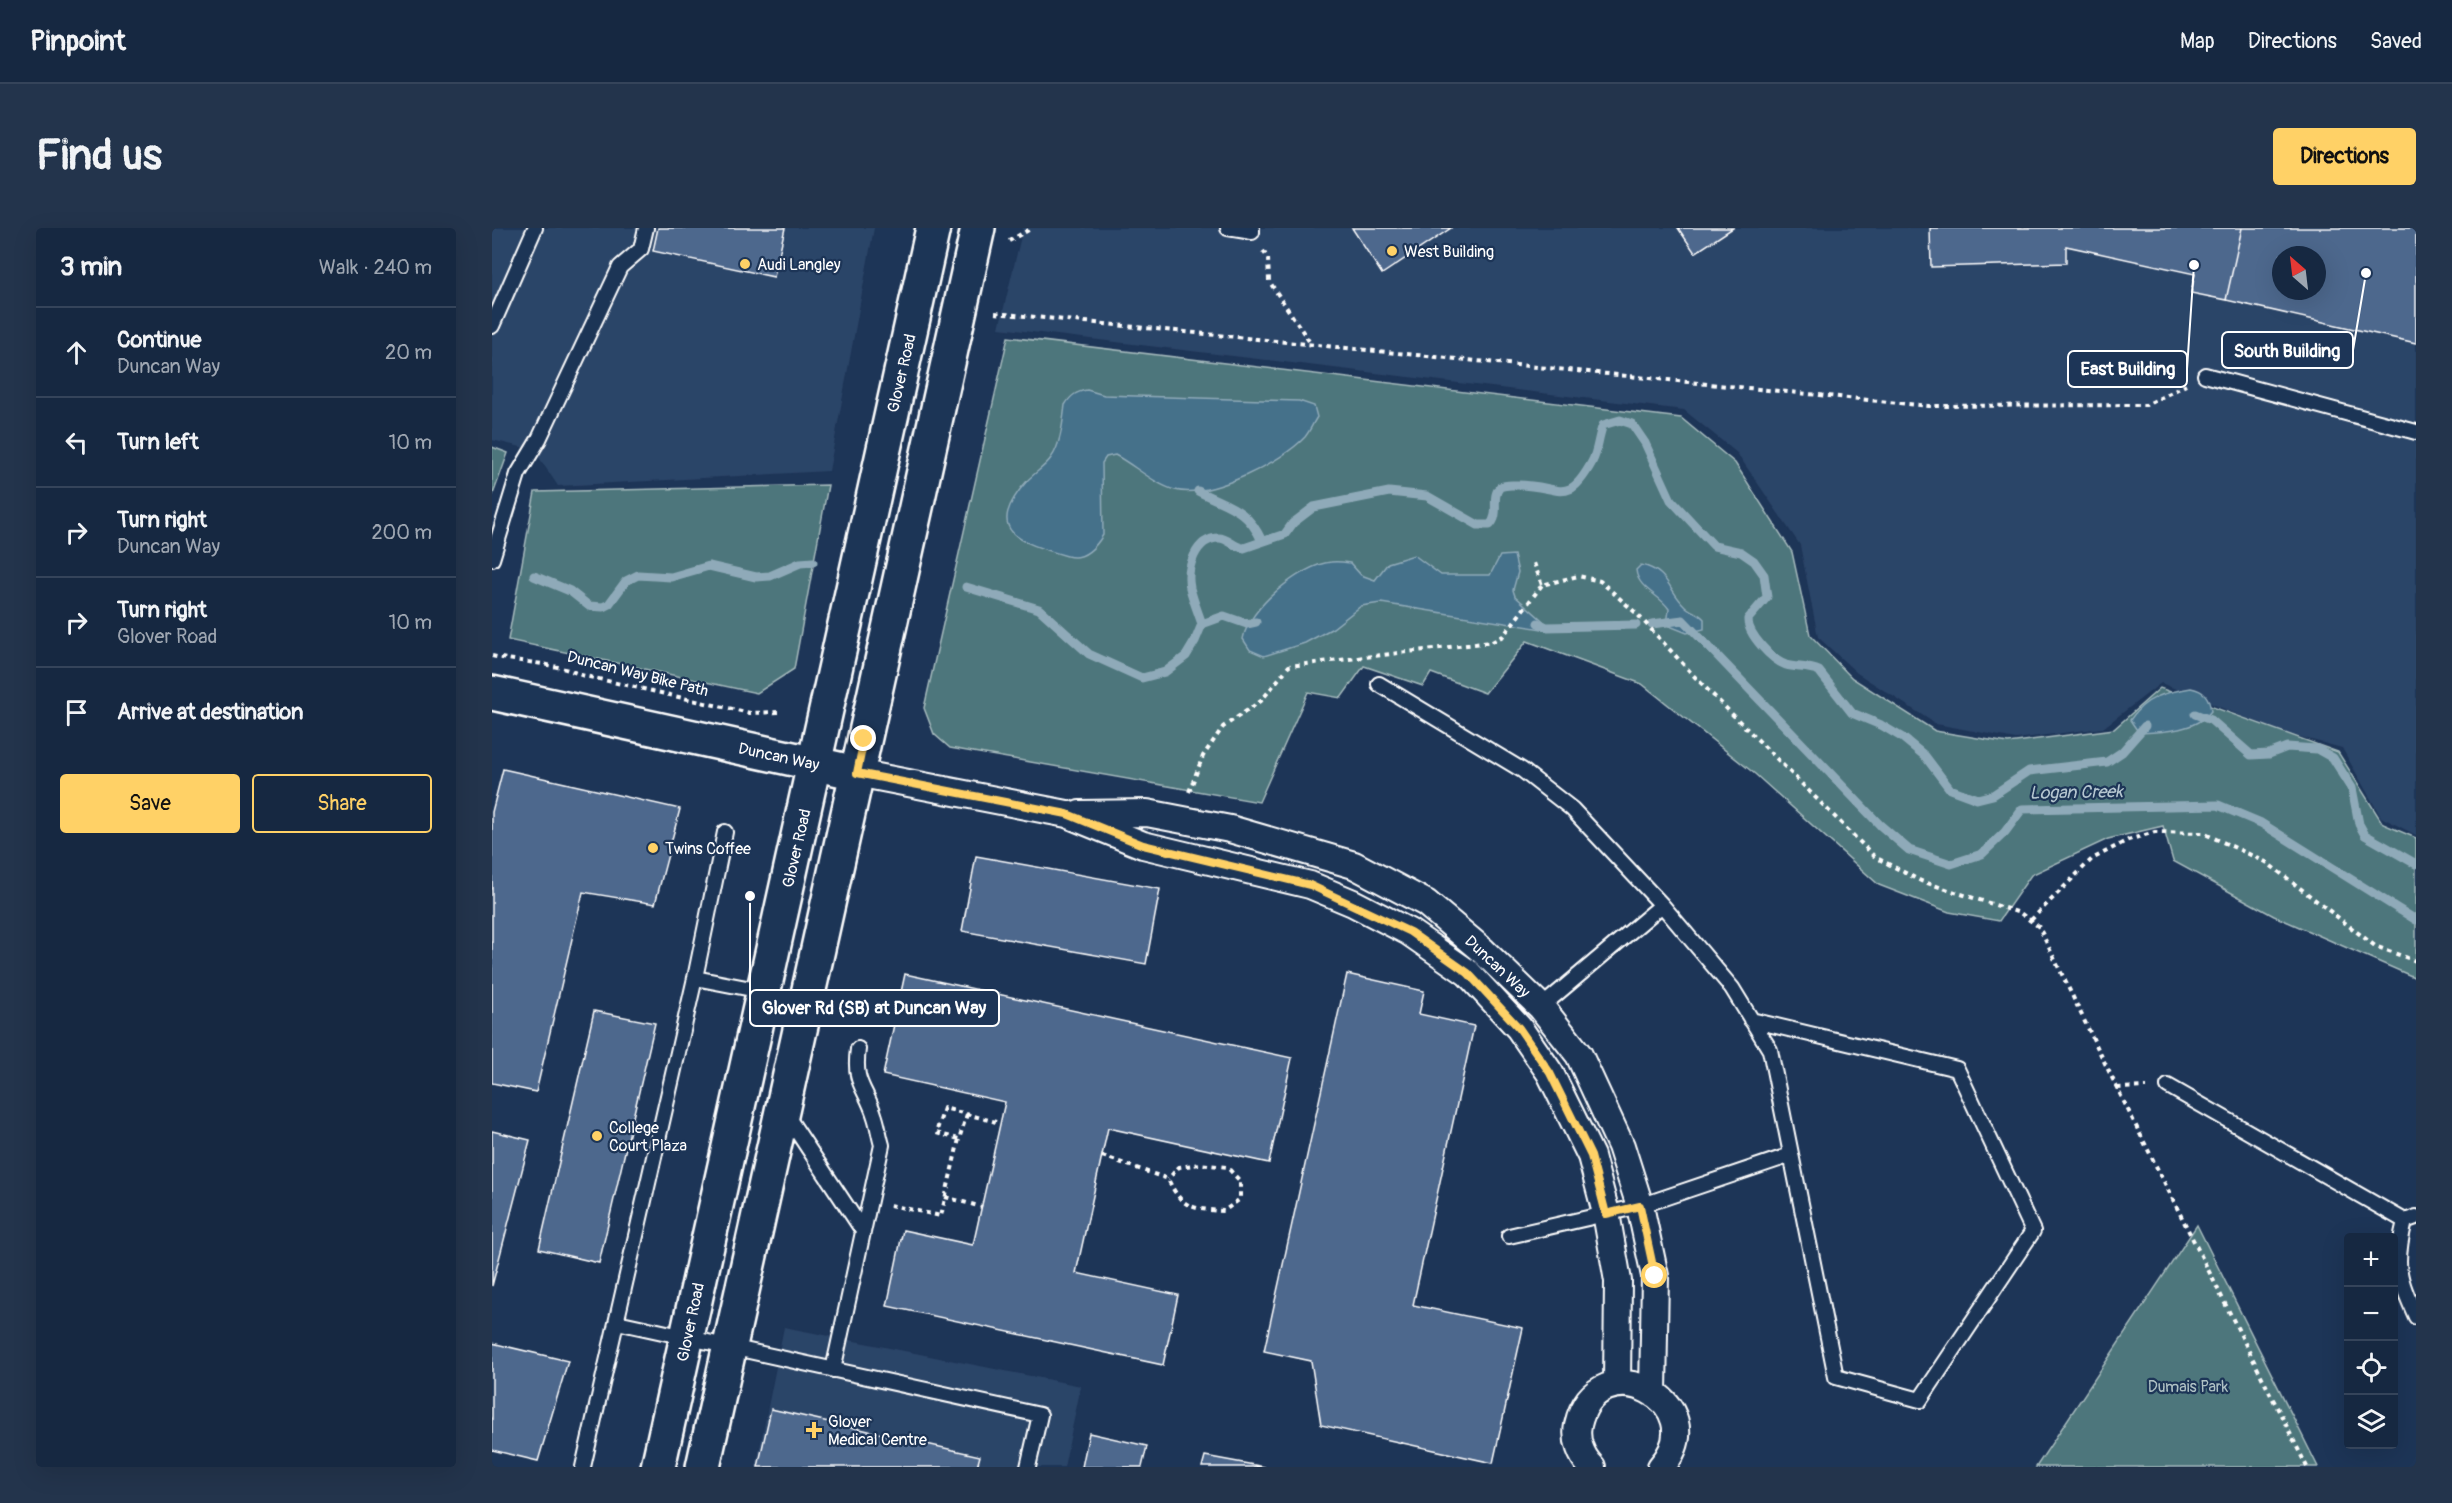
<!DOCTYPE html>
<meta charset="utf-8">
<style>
body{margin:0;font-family:Pangolin,sans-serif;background:#23344c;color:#f1f3f6}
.controls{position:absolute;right:18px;bottom:18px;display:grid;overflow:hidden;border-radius:6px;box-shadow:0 6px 24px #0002}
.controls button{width:54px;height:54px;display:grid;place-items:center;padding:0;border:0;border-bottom:2px solid #35445a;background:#162841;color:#f1f3f6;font:30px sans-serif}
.compass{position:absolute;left:1780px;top:18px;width:54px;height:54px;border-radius:50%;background:#162841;box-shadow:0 6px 24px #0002;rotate:332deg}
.stop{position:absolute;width:18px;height:18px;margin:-14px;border:4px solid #ffd166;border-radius:50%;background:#fff}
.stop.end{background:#ffd166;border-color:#fff;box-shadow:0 2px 6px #0008}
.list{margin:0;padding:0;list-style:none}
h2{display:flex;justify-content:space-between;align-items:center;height:78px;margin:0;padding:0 24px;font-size:26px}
h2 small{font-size:20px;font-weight:400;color:#9ea6b1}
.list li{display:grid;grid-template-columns:39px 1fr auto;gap:18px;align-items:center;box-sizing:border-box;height:90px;padding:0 24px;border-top:2px solid #35445a}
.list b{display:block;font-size:22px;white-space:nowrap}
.list p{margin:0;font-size:20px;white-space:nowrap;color:#9ea6b1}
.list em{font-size:20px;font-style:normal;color:#9ea6b1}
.actions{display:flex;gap:12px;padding:18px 24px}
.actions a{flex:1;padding:14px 0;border:2px solid #ffd166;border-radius:6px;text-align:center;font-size:21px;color:#ffd166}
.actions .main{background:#ffd166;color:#111}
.icon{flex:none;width:33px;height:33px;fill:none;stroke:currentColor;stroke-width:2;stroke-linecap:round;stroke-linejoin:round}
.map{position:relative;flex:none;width:1924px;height:1239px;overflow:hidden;border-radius:6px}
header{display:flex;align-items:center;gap:36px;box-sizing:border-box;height:84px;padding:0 30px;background:#162841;border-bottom:2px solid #35445a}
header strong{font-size:28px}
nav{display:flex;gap:33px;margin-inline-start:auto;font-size:21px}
.intro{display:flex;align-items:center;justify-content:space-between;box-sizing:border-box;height:144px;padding:0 36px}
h1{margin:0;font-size:42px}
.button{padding:15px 27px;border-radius:6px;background:#ffd166;color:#111;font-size:21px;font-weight:700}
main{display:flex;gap:36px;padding:0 36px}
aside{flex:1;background:#162841;border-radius:6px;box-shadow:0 6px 24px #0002}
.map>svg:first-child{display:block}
</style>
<header>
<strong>Pinpoint</strong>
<nav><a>Map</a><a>Directions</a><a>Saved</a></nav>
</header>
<div class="intro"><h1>Find us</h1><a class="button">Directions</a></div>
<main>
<aside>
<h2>3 min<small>Walk · 240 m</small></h2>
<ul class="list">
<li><svg class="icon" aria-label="ahead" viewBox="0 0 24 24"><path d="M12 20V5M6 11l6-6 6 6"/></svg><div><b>Continue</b><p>Duncan Way</p></div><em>20 m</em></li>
<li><svg class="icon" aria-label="left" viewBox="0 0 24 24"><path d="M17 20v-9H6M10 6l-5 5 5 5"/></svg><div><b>Turn left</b></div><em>10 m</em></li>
<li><svg class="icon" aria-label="right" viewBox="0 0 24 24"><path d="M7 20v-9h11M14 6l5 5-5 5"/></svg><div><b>Turn right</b><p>Duncan Way</p></div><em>200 m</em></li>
<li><svg class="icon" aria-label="right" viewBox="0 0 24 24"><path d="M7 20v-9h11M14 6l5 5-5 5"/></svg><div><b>Turn right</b><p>Glover Road</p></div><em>10 m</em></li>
<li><svg class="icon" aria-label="arrive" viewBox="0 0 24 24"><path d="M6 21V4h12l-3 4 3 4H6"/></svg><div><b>Arrive at destination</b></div></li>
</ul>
<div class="actions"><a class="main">Save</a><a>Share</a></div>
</aside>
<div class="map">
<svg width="1924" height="1239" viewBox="0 0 1924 1239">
<rect width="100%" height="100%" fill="#1d3557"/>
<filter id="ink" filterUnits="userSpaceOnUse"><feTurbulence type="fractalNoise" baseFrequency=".0167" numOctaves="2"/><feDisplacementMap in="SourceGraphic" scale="12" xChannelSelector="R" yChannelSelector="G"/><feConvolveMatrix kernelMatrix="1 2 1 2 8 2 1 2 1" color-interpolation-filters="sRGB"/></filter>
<g filter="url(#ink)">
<!-- built -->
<path fill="#2c4467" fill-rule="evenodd" d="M 0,0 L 382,0 L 337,243 L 66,258 L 42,222 L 0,212 Z
M 531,0 L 1924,0 L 1924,607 L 1889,589 L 1850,520 L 1786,503 L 1669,455 L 1611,500 L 1524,511 L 1444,496 L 1365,445 L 1326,409 L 1308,317 L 1245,225 L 1192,182 L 507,100 ZM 1789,27 L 1825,27 L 1825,63 L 1789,63 Z
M 292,1099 L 589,1158 L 572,1239 L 264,1239 Z"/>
<!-- green -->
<path fill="#4e767b" stroke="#a6babd" stroke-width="1.5" d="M 516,109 L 1189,190 L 1243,235 L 1300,324 L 1318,407 L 1360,450 L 1443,503 L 1516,515 L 1622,501 L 1668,460 L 1846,524 L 1891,596 L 1924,610 L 1924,750 L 1782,688 L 1681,633 L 1671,598 L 1616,611 L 1539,647 L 1507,693 L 1457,684 L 1387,657 L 1263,546 L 1150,456 L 1035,413 L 993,465 L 939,445 L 931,458 L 872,438 L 849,470 L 816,464 L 767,574 L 458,520 L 442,506 L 432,480 Z
M 0,219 L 16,225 L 0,269 Z
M 336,257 L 302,441 L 265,465 L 16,412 L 43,264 Z
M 1705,997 L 1826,1239 L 1544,1239 Z"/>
<!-- water -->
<path fill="#45718a" stroke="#8faab9" stroke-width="1.5" d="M 595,162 L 612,167 L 807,173 L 822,178 L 825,189 C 821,195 818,203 813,209 C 790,234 717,271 683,262 C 662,256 642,237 623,227 L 614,229 L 610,235 L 611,307 C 603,320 591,333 575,328 C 526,314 491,303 535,253 C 542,245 553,239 559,230 C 569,217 571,192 573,177 C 579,167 584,164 595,162 Z
M 922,327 L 949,347 L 998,347 L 1008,328 L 1022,327 L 1026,344 L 1021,362 L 1023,368 L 1058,399 L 1056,402 L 889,375 L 869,378 L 841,400 L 813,415 L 772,428 L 758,422 L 751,411 C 756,381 808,337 839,334 C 845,333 852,334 858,335 L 869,347 L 883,352 L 896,335 Z
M 1149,337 C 1177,343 1176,362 1193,378 C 1199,384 1207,385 1212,391 L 1212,401 L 1195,405 L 1175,397 L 1177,381 C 1167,366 1146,361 1144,342 Z
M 1699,460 C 1713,463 1717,469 1719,483 C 1704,503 1670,504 1647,505 L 1638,492 C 1653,469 1674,464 1699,460 Z"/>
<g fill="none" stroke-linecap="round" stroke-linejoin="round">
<!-- stream -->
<path stroke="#8faab9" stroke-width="9" d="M 706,263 C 736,279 754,279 770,313
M 42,348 L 78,363 L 97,378 L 111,379 L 117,376 L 134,353 L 146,347 L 179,349 L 217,338 L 264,349 L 278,348 L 308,335 L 321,334
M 474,359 L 547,381 L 597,426 L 650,450 L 673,444 L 694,428 L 703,413 L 710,396
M 1046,395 L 1055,399 L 1144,397
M 710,396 C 706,384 701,372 698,360 C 694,341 703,310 727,310 C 736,310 743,320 752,320 L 793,306 L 801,295 L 822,279 L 897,264 L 935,268 L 986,297 L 998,297 C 1009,285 998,270 1008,259 C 1014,256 1019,257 1026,257 C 1068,257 1075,280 1100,234 C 1106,223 1106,209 1111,197 L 1128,192 L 1140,196 L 1153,215 L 1179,272 L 1222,318 L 1249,324 L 1262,333 L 1272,347 L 1275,369 L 1256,391 C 1255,406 1280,432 1294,437 C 1304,440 1317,438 1327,443 L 1360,485 L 1389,497 L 1411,510 L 1433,528 L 1458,561 L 1485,571 L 1501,567 L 1537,543 L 1615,534 L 1630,524 L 1653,498
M 710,396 L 732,388 L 755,396 L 764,394
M 1160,396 L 1191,392 L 1388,597 L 1417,622 L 1459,636 L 1490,626 L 1513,604 L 1530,581 L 1726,577 L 1769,595 L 1924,692
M 1703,486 L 1719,492 L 1759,527 L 1777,526 L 1795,519 L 1825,521 L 1841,530 L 1860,560 L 1867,596 L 1873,607 L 1924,636"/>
</g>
<!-- building -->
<path fill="#4e678d" stroke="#fff" stroke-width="1.5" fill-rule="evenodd" d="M 166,0 L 293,0 L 282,49 L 161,23 Z
M 860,0 L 959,0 L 890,46 Z
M 1186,0 L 1241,0 L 1203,25 Z
M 1438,0 L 1750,0 L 1734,72 L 1699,65 L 1703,46 L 1574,18 L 1574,35 L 1439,39 Z
M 1750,0 L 1924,0 L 1924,115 L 1734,72 ZM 1789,27 L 1825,27 L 1825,63 L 1789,63 Z
M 11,541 L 188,581 L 163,676 L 91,664 L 44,864 L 0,855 L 0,584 Z
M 484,628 L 668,661 L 654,736 L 470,703 Z
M 413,746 L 800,830 L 777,935 L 616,900 L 584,1045 L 686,1067 L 671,1137 L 395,1078 L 411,1002 L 481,1017 L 513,874 L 391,847 Z
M 855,746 L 932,763 L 927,786 L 982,798 L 921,1077 L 1031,1100 L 1001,1235 L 829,1197 L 819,1133 L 772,1123 Z
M 102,783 L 163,795 L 107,1035 L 47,1021 Z
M 0,903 L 38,912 L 0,1058 Z
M 0,1115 L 76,1133 L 46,1233 L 0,1222 Z
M 279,1181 L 488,1228 L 485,1239 L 266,1239 Z
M 597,1205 L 655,1218 L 650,1239 L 590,1239 Z
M 713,1228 L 773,1239 L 710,1239 Z"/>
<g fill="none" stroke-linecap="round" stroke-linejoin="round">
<!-- service casing -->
<g stroke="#fff" stroke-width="18">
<path id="service" d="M 736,0 L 760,4 L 760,0
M 0,98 L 43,0
M 1713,147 L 1924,204
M 0,331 L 26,246 L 47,211 L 128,39 L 149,21 L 154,0
M 887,456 L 1030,542 L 1080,581 L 1170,677 L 1240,760 L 1278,822 L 1344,1149 L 1428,1172 L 1541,1003 L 1465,841 L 1259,792
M 203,750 L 270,763
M 1049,779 L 1170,677
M 1676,858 L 1913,993
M 293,885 L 371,1003
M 1924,989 L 1913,993 C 1902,1037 1906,1048 1924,1089
M 1017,1008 L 1148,978 L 1299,927
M 125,1094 L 548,1187 L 536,1239
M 341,1142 L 390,917 C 387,907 386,898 383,889 C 374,859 361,857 366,821
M 91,1239 L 203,750 L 233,604"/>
</g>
<!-- minor casing -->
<g stroke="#fff" stroke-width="30">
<path id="minor" d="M 365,545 L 575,586 L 651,617 L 818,657 L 861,675 L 917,704 L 976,745 L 1027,800 L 1058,845 L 1099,928 L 1114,985 L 1126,1053 L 1125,1156
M 588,586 L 655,585 L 738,601 L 862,637 L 934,675 L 991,723 L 1049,779 L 1087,827 L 1129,918 L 1148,978 L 1163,1048 L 1161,1164
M 1100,1239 C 1089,1228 1083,1212 1086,1197 C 1105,1113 1226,1174 1169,1239"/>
</g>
<!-- tertiary casing -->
<g stroke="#fff" stroke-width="38">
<path id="tertiary" d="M 0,465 L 365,545"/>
</g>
<!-- secondary casing -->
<g stroke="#fff" stroke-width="38">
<path id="secondary" d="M 166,1239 L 441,0
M 211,1239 L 486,0"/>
</g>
<!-- path -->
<path stroke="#fff" stroke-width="4" stroke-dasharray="4.5 4.5" stroke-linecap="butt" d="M 517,13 L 540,0
M 771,23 L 776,30 L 777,53 L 819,116
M 503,85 L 1437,178 L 1654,177 L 1694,157
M 1042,335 L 1050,357 L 1086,348 L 1108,353 L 1145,386 L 1203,449 L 1383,629 L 1429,653 L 1528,685 L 1547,699 L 1625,860 L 1815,1239
M 0,428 C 30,435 61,434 89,447 L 258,485 L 287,484
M 697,564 L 711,528 L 731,499 L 769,473 L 797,438 L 1000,414 L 1011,408 L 1050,357
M 1539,692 L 1600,631 L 1636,612 L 1663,604 L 1711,605 L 1774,634 L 1883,718 L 1924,733
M 1625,860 L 1654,859
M 475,886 L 467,911 L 444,905 L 452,880 L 504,894
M 610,928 L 676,951 C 690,981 701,981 732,983 L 748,971 L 748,953 L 735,939 L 708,936 L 687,939 L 676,951
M 453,969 L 490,979
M 398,977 L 449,988 L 467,911"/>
<!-- service -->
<use href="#service" stroke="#1d3557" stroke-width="14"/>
<!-- minor -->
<use href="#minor" stroke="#1d3557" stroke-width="26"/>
<!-- tertiary -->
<use href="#tertiary" stroke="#1d3557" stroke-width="33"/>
<!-- secondary -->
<use href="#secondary" stroke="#1d3557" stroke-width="33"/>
</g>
</g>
<g fill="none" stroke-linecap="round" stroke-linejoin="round" filter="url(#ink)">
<!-- route -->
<path stroke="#ffd166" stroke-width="8" d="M 372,511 L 365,545 L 575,586 L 651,617 L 818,657 L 918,704 L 976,745 L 1027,800 L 1058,845 L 1099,928 L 1114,986 L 1148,978 L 1163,1048"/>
</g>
<!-- markers -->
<g fill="#ffd166" stroke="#1d3557" stroke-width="2">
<circle cx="900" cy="23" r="6"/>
<circle cx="253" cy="36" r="6"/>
<circle cx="161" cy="620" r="6"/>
<circle cx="105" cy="908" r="6"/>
<path d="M319 1193h6v6h6v6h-6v6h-6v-6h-6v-6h6z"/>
</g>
<g text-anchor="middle" stroke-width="4.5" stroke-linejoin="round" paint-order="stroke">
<!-- poi labels -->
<g font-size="16" fill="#fff" stroke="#1d3557" text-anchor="start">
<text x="912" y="29">West Building</text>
<text x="265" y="42">Audi Langley</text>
<text x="173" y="626">Twins Coffee</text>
<text x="117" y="905">College<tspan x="117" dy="18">Court Plaza</tspan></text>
<text x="336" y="1199">Glover<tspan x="336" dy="18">Medical Centre</tspan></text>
</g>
<!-- street labels -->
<g font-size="16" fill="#fff" stroke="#1d3557">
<text transform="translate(409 145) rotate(-77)" y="6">Glover Road</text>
<text transform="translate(146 445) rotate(14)" y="6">Duncan Way Bike Path</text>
<text transform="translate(287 528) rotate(12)" y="6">Duncan Way</text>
<text transform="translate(304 620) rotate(-77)" y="6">Glover Road</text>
<text transform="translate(1006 738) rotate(43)" y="6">Duncan Way</text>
<text transform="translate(198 1094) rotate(-78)" y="6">Glover Road</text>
</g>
<!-- park labels -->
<g font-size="16" fill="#afc1c4" stroke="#1d3557">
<text x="1696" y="1164">Dumais Park</text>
</g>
<!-- water labels -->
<g font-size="18" font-style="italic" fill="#b5c6d0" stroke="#1d3557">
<text transform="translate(1584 564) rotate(-1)" y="6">Logan Creek</text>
</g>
</g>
<!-- callouts -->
<path fill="none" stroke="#fff" stroke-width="2" d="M1874 45L1861 122M1702 37L1695 141M258 668L258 780"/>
<g fill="#fff" stroke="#1d3557" stroke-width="2">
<circle cx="1874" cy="45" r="6"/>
<circle cx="1702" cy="37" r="6"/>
<circle cx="258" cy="668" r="6"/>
</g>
<g fill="#1d3557" stroke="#fff" stroke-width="2">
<rect x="1730" y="104" width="131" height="36" rx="6"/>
<rect x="1576" y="123" width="119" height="36" rx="6"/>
<rect x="258" y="762" width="249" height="36" rx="6"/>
</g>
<g font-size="18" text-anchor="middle" font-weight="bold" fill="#fff">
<text x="1795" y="129">South Building</text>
<text x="1636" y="147">East Building</text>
<text x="382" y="786">Glover Rd (SB) at Duncan Way</text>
</g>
</svg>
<div class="controls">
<button>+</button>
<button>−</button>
<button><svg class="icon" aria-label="locate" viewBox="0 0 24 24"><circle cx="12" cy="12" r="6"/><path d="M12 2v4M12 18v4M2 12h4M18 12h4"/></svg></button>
<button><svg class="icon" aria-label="layers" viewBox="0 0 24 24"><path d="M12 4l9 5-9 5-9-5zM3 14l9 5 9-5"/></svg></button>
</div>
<svg class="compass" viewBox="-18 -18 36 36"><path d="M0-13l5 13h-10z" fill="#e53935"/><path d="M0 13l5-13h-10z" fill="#9ea6b1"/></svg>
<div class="stop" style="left:1163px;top:1048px"></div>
<div class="stop end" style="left:372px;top:511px"></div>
</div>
</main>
